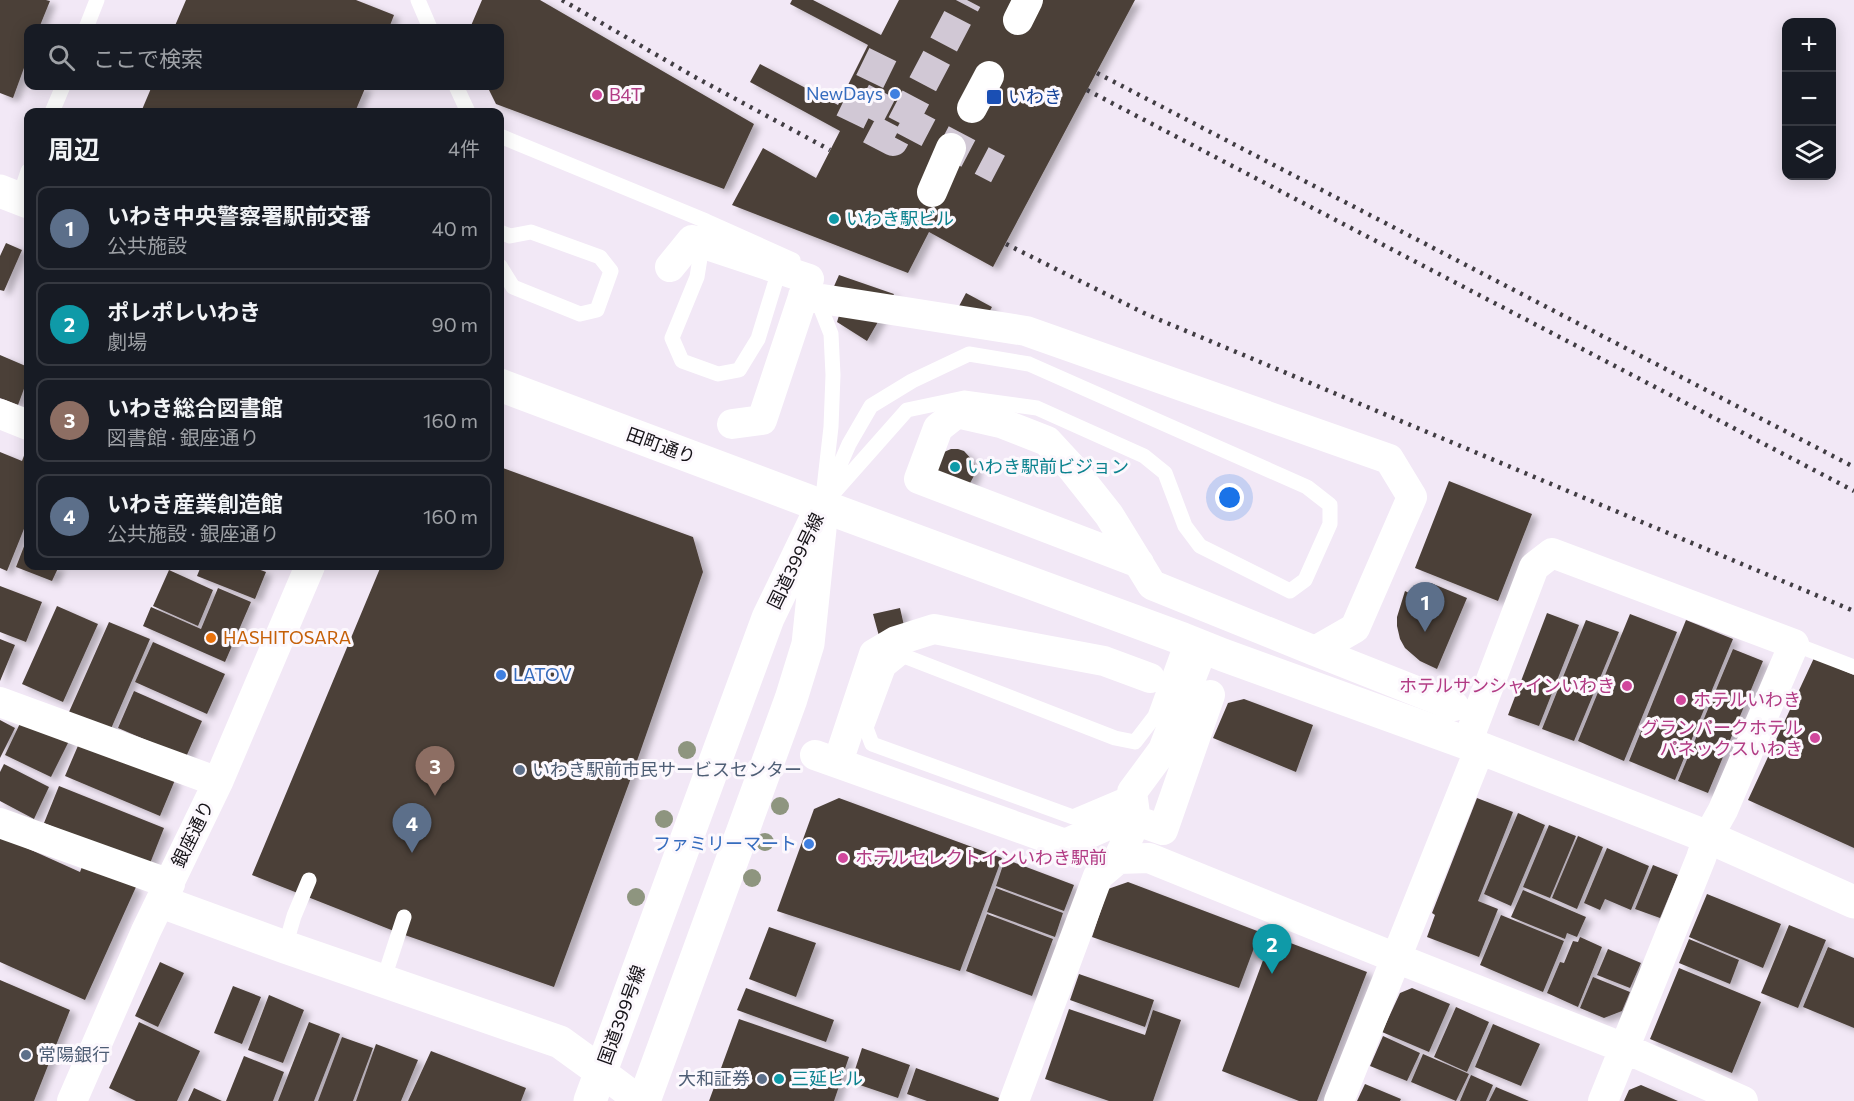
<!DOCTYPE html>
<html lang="ja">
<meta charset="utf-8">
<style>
body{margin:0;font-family:Commissioner,"Noto Sans JP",sans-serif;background:#20242c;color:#f1f3f6}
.controls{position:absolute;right:18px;top:18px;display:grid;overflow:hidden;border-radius:12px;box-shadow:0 3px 15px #0003}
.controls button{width:54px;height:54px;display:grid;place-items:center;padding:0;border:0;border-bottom:2px solid #363941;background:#171b24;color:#f1f3f6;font:30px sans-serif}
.you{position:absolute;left:1230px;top:498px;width:21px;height:21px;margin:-15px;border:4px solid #fff;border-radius:50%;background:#1a73e8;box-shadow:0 0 0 9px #1a73e833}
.badge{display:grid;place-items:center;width:39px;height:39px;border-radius:50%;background:#cd9bc7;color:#fff;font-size:20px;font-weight:700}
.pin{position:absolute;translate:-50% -50px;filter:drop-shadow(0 2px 3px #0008)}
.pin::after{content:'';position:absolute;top:32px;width:21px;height:18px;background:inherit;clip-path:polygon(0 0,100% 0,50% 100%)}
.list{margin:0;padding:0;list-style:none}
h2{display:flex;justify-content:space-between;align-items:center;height:78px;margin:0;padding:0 24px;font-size:26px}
h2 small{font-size:20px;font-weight:400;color:#9ea1a6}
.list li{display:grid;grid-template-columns:39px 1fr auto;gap:18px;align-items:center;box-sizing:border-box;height:84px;margin:0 12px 12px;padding:0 12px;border:2px solid #363941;border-radius:12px}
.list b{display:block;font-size:22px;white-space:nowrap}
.list p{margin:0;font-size:20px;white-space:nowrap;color:#9ea1a6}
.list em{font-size:20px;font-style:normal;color:#9ea1a6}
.icon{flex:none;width:33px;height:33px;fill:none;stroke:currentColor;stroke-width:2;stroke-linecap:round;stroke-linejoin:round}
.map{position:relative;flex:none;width:1854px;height:1101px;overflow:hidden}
.search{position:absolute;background:#171b24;box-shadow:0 3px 15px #0003;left:24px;top:24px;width:480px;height:66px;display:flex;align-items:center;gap:15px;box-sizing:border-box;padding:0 21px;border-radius:12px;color:#9ea1a6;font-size:22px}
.panel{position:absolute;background:#171b24;box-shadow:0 3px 15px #0003;left:24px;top:108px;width:480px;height:462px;border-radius:12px}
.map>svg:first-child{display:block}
</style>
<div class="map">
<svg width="1854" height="1101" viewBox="0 0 1854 1101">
<defs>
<filter id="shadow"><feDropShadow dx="6" dy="4" stdDeviation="3" flood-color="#0004"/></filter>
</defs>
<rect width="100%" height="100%" fill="#f2e8f6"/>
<!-- building -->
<path fill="#4c4039" filter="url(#shadow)" d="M 0,0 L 46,0 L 50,1 L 39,28 L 28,28 L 28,57 L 13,98 L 0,93 Z
M 186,0 L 356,0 L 394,15 L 389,28 L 174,28 Z
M 482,0 L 540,0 L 754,124 L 724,189 L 496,104 L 487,86 L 500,86 L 500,28 L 470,28 Z
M 792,0 L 813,0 L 881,35 L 899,0 L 1135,0 L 993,267 L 929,232 L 908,273 L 732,205 L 763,148 L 816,178 L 840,131 L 750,82 L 760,64 L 838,105 L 868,45 L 790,4 Z
M 152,86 L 366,86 L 355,112 L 141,112 Z
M 6,243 L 22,250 L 4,291 L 0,290 L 0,256 Z
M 839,275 L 894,294 L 867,341 L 837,322 L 841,309 L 827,302 Z
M 966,293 L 992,307 L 984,322 L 958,308 Z
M 0,355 L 28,367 L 28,378 L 18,405 L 0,398 Z
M 28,445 L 28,519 L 7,571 L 0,568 L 0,452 L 22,461 Z
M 951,449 L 958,449 L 964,451 L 974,462 L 975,474 L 969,485 L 933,472 L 944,452 Z
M 500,467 L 693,537 L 703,572 L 631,778 L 554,987 L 399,933 L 252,875 L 381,566 L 500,566 Z
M 1449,481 L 1532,514 L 1498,601 L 1415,568 Z
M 28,536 L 28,566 L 59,566 L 52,581 L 16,567 Z
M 201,566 L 250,566 L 266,572 L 255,599 L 197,576 Z
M 169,570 L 213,590 L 198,626 L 153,606 Z
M 1431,583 L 1467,598 L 1437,669 L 1420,661 L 1405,648 L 1400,639 L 1397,626 L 1397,617 L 1405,591 L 1423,600 Z
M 0,586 L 42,602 L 26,642 L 0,632 Z
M 218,588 L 251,602 L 225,662 L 143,626 L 151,607 L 201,629 Z
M 57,606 L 98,624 L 63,702 L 22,684 Z
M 900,608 L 905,630 L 879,636 L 873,614 Z
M 1547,613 L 1579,625 L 1539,726 L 1508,715 Z
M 1630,614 L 1677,632 L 1624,761 L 1578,741 Z
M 1586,620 L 1619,632 L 1574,741 L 1542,729 Z
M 1686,620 L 1733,639 L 1675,780 L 1629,761 Z
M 109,622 L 150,639 L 110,731 L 69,712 Z
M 0,639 L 15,645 L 0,681 Z
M 153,642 L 225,674 L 207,714 L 135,682 Z
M 1733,649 L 1763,661 L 1708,793 L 1678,781 Z
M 1814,658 L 1854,675 L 1854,848 L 1748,800 Z
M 134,691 L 202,721 L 186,757 L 118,728 Z
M 1244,699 L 1313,725 L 1296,772 L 1213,738 L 1228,703 Z
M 23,717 L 70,739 L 51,777 L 5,755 Z
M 0,720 L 15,728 L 0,758 Z
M 80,741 L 175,780 L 160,816 L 65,776 Z
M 4,764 L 49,787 L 34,819 L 0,801 L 0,772 Z
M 59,786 L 164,828 L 149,866 L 44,823 Z
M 839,798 L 1002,858 L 960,971 L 777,911 L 814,809 Z
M 1477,798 L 1513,812 L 1478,901 L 1498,909 L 1479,957 L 1427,937 L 1435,915 L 1432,913 Z
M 1518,813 L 1545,825 L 1511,906 L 1484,894 Z
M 1549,825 L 1576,836 L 1550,898 L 1523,887 Z
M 0,836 L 80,872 L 83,864 L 136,887 L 85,1000 L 0,962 Z
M 1578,836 L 1603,847 L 1577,909 L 1552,898 Z
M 1607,848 L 1649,866 L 1631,910 L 1605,899 L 1600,910 L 1584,903 Z
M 1005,859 L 1074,885 L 1064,911 L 996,886 Z
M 1653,865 L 1678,875 L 1660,918 L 1635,909 Z
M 1128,882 L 1260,932 L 1239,988 L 1092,937 L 1108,889 Z
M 996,888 L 1063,913 L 1055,937 L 987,912 Z
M 1523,890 L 1586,917 L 1577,937 L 1567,933 L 1565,939 L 1511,917 Z
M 1707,894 L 1781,924 L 1763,968 L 1689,937 Z
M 987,914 L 1053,939 L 1032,996 L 966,971 Z
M 1501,915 L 1564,941 L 1543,992 L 1480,965 Z
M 1789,925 L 1826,940 L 1798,1008 L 1761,993 Z
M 769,927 L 816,943 L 796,997 L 749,979 Z
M 1272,936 L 1367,972 L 1317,1101 L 1299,1101 L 1222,1071 Z
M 1580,937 L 1602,947 L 1578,1007 L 1547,993 L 1560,962 L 1564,963 L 1573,941 L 1578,942 Z
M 1689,939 L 1739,960 L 1730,984 L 1679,963 Z
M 1828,947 L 1854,958 L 1854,1028 L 1803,1007 Z
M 1608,949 L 1641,963 L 1630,988 L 1597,975 Z
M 160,962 L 184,973 L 158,1027 L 135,1016 Z
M 1679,968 L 1761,1002 L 1732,1073 L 1650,1039 Z
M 1079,974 L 1154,1000 L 1145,1027 L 1070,1000 Z
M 1593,977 L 1630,992 L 1622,1011 L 1604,1018 L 1580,1008 Z
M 0,980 L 70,1010 L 34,1101 L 0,1101 Z
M 233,986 L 261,997 L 242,1044 L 214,1033 Z
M 746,988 L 834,1020 L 826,1042 L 737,1010 Z
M 1412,988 L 1450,1004 L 1429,1052 L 1382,1032 L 1400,993 Z
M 269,995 L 304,1010 L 283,1063 L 248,1050 Z
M 1456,1007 L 1489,1022 L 1467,1072 L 1434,1057 Z
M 1069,1009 L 1145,1035 L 1153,1010 L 1181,1020 L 1153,1101 L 1109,1101 L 1045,1079 Z
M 739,1019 L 849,1057 L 834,1101 L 709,1101 Z
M 139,1022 L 200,1051 L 177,1101 L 136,1101 L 109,1088 Z
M 309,1022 L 340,1034 L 314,1101 L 278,1101 Z
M 1493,1024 L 1540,1044 L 1521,1086 L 1475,1067 Z
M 1383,1036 L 1420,1053 L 1407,1081 L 1370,1066 Z
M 342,1037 L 373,1048 L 353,1101 L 318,1101 Z
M 376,1044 L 418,1060 L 401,1101 L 356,1101 Z
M 862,1048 L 910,1065 L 898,1098 L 851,1082 Z
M 431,1051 L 526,1088 L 521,1101 L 408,1101 Z
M 1423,1054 L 1469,1074 L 1456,1101 L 1411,1082 Z
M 244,1056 L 284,1072 L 273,1101 L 226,1101 Z
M 916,1068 L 999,1098 L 998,1101 L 927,1101 L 907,1094 Z
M 1471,1075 L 1493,1085 L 1486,1101 L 1460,1101 Z
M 1365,1084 L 1401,1099 L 1400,1101 L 1357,1101 Z
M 1641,1085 L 1678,1101 L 1624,1101 L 1629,1090 Z
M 1496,1087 L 1529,1101 L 1489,1101 Z
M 194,1088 L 222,1101 L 188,1101 Z"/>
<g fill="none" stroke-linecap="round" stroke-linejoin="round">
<!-- street-tunnel -->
<path stroke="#d1c8d5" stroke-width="30" stroke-dasharray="30 15" stroke-linecap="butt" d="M 862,98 L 998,169
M 850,122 L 888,44
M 870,129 L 893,141 L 967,0"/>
<!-- lane -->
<path stroke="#fff" stroke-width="15" d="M 418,0 L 430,28
M 86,28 L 97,0
M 456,86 L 468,112
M 52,112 L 63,86
M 500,136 L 706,221 L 697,277 L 672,338 L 682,361 L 718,374 L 739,370 L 758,339 L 781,264
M 19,198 L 28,171
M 706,221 L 793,260
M 500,232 L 510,236 L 531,232 L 600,257 L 611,271 L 597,310 L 580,314 L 513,287 L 500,266
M 816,296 L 831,334 L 833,375 L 831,427 L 824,488
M 969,354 L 1029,364 L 1307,487 L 1330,505 L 1330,524 L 1305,580 L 1290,591 L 1200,546 L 1185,526 L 1165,473 L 1144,456 L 1037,408 L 964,398 L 907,410 L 822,506 L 849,444 L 871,406 L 912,381 Z
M 1794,644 L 1854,667
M 1132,792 L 1073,817 L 872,744 L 866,728 L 888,669 L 904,656 L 1115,738 L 1135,742 L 1155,716 L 1183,639
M 285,947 L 294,916 L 309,880
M 383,981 L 404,917"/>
<!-- street -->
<path stroke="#fff" stroke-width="30" d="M 1018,20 L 1028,0
M 972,108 L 989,76
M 932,192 L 951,148
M 670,267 L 692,240 L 809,279 L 762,420 L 732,424
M 803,296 L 1026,331 L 1389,459 L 1412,497 L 1355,628 L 1315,651 L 1152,585 L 1109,515 L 1071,467 L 1047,441 L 1001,423 L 957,413 L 938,428 L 919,479 L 1139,563
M 0,414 L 28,425
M 1315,651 L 1454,706
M 0,702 L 218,782
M 1467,743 L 1534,567 L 1552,553 L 1794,644 L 1723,810 L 1708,837 L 1701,858 L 1603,1101
M 815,755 L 1065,844 L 1126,817 L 1163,830 L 1210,695
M 838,762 L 874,654 L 896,641 L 934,629 L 1104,661 L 1150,678
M 0,823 L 170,884
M 1118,859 L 1149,858 L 1396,958 L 1624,1048 L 1743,1101
M 600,1071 L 640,1101
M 72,1101 L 146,931 L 218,782 L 310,566
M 1014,1101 L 1098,876 L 1118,859 L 1136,821 L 1132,792 L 1163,750 L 1203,647
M 1339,1101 L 1480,748"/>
<!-- secondary -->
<path stroke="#fff" stroke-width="33" d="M 822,506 L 1183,639 L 1223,655 L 1480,748 L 1708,837 L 1854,902
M 162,902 L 285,947 L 560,1042 L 600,1071"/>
<!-- highway -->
<path stroke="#fff" stroke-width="33" d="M 0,191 L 28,202
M 500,385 L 822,506
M 590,1101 L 768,618 L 822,506
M 644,1101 L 791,699 L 808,644 L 820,529"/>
<!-- rail -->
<path stroke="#413d43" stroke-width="4.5" stroke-dasharray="3 6" stroke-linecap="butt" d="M 562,0 L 693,76 L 830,150
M 1097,73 L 1854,467
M 1087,90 L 1854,491
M 1006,244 L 1148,315 L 1854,611"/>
</g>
<!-- trees -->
<g fill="#8e957f">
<circle cx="687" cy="750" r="9"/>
<circle cx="780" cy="806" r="9"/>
<circle cx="664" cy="819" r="9"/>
<circle cx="765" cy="842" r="9"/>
<circle cx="752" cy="878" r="9"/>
<circle cx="636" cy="897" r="9"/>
</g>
<!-- markers -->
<g fill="#3f7fe0" stroke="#fcf8fd" stroke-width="2">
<circle cx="895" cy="94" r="6"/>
<circle cx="501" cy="675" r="6"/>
<circle cx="809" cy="844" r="6"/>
</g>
<g fill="#d1479c" stroke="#fcf8fd" stroke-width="2">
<circle cx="597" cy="95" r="6"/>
<circle cx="1627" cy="686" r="6"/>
<circle cx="1681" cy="700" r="6"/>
<circle cx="1815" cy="738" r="6"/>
<circle cx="843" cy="858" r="6"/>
</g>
<rect fill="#1a4fb4" stroke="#fcf8fd" stroke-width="2" x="986" y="89" width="16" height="16" rx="3"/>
<g fill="#0f9aa8" stroke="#fcf8fd" stroke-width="2">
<circle cx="834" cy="219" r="6"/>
<circle cx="955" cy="467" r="6"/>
<circle cx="779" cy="1079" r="6"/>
</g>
<circle fill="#e8710a" stroke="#fcf8fd" stroke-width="2" cx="211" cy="638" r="6"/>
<g fill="#5c6f8a" stroke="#fcf8fd" stroke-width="2">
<circle cx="520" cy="770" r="6"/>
<circle cx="26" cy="1055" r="6"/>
<circle cx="762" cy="1079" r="6"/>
</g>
<g text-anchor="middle" stroke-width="6" stroke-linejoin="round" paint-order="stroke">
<!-- shop labels -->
<g font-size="18" fill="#366cbe" stroke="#fcf8fd" text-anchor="end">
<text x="883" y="100">NewDays</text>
<text x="513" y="681" text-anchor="start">LATOV</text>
<text x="797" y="850">ファミリーマート</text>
</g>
<!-- hotel labels -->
<g font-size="18" fill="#b23c85" stroke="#fcf8fd" text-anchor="start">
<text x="609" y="101">B4T</text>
<text x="1615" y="692" text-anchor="end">ホテルサンシャインいわき</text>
<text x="1693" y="706">ホテルいわき</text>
<text x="1803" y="734" text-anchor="end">グランパークホテル<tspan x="1803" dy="21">パネックスいわき</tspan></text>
<text x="855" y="864">ホテルセレクトインいわき駅前</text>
</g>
<!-- transit labels -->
<g font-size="18" fill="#164399" stroke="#fcf8fd" text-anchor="start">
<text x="1008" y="103">いわき</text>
</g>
<!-- culture labels -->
<g font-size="18" fill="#0d838f" stroke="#fcf8fd" text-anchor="start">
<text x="846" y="225">いわき駅ビル</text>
<text x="967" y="473">いわき駅前ビジョン</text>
<text x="791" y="1085">三延ビル</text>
</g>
<!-- street labels -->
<g font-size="18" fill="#151217" stroke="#fcf8fd">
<text transform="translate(661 446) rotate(20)" y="6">田町通り</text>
<text transform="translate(796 561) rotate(-64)" y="6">国道399号線</text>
<text transform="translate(193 834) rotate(-64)" y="6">銀座通り</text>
<text transform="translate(622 1015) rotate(-70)" y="6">国道399号線</text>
</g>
<!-- food labels -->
<g font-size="18" fill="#c56008" stroke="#fcf8fd" text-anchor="start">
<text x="223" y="644">HASHITOSARA</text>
</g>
<!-- service labels -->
<g font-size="18" fill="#4e5e75" stroke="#fcf8fd" text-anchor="start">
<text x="532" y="776">いわき駅前市民サービスセンター</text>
<text x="38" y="1061">常陽銀行</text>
<text x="750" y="1085" text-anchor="end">大和証券</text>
</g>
</g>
</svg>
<div class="controls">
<button>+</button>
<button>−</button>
<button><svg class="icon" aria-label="layers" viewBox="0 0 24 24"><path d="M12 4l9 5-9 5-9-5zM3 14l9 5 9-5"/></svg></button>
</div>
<div class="you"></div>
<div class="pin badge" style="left:1425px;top:632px;background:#5c6f8a">1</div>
<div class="pin badge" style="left:1272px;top:974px;background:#0f9aa8">2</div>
<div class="pin badge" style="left:435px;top:796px;background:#8d6e63">3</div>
<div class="pin badge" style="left:412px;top:853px;background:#5c6f8a">4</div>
<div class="search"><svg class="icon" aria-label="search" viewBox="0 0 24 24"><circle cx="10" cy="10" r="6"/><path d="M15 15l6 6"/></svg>ここで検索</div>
<section class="panel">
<h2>周辺<small>4件</small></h2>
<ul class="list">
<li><span class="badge" style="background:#5c6f8a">1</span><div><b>いわき中央警察署駅前交番</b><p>公共施設</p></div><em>40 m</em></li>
<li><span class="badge" style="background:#0f9aa8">2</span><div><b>ポレポレいわき</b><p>劇場</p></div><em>90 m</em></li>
<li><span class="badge" style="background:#8d6e63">3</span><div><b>いわき総合図書館</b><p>図書館 · 銀座通り</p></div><em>160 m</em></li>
<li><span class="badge" style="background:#5c6f8a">4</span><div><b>いわき産業創造館</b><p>公共施設 · 銀座通り</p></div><em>160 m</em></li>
</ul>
</section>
</div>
